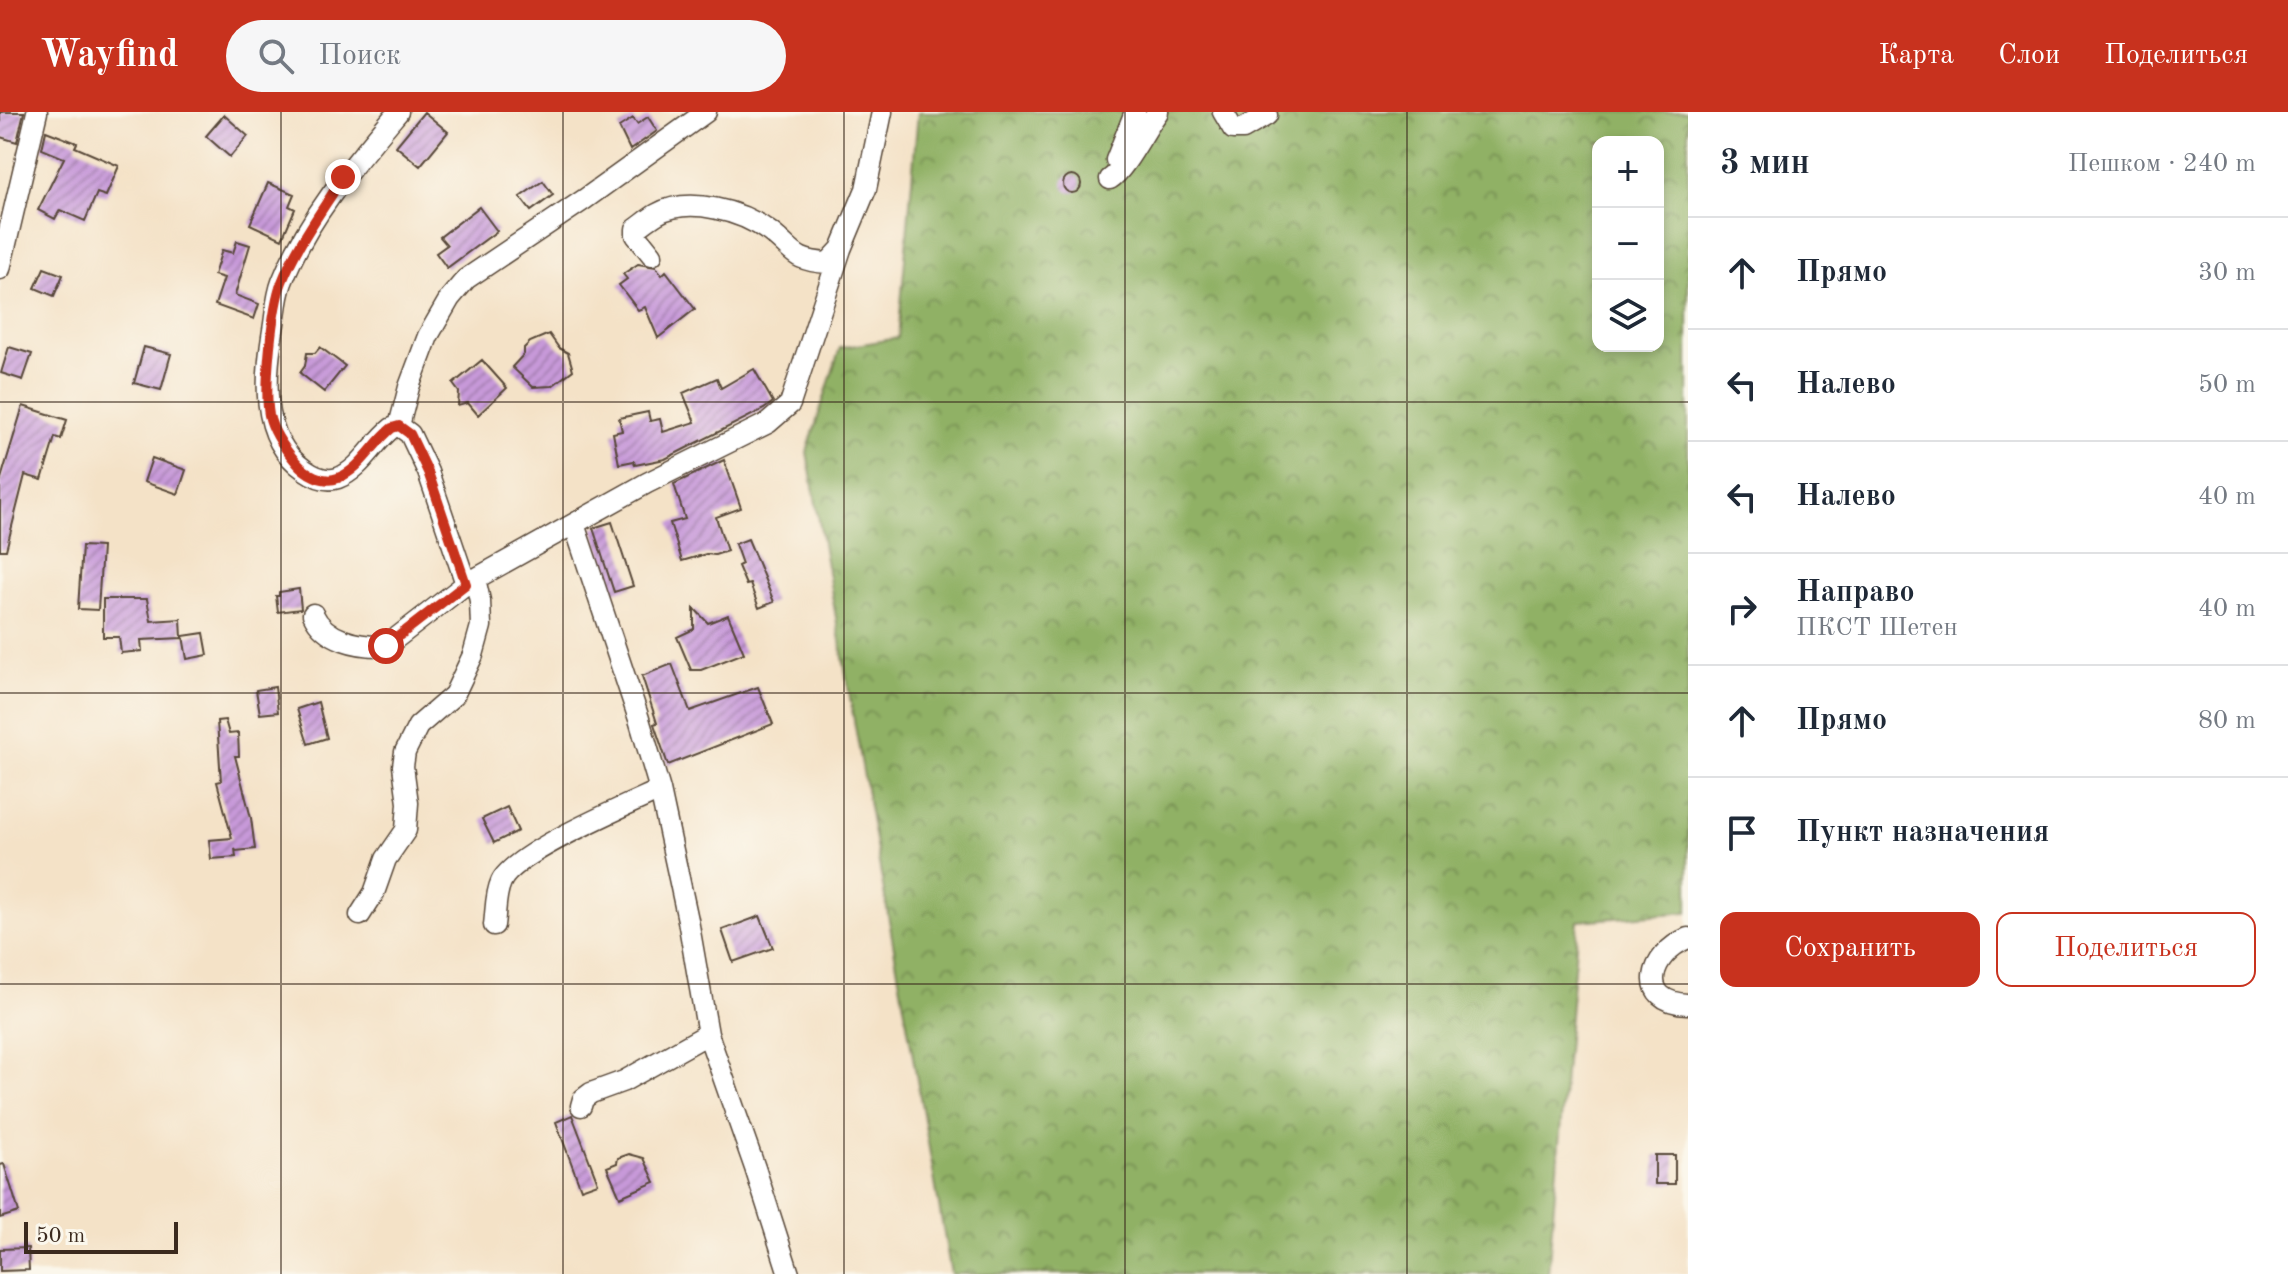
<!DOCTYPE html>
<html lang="ru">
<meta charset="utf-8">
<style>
body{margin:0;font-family:"Old Standard TT",serif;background:#f6f6f7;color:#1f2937}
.controls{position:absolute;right:24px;top:24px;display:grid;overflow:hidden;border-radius:16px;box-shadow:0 4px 12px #0003}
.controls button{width:72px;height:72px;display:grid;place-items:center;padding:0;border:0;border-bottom:2px solid #e0e1e3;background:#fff;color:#1f2937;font:40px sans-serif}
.scale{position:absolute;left:24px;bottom:20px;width:154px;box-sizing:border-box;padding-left:8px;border:4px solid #3b2a1e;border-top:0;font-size:22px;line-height:28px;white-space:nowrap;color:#3b2a1e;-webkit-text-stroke:6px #fbf7ec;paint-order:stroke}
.stop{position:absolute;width:24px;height:24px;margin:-18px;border:6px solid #c8321e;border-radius:50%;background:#fff}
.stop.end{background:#c8321e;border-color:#fff;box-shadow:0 2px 8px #0008}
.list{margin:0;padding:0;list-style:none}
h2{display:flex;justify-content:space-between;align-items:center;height:104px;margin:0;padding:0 32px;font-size:34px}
h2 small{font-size:26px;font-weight:400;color:#747a83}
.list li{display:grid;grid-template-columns:52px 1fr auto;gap:24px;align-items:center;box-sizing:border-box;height:112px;padding:0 32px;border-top:2px solid #e0e1e3}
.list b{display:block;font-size:30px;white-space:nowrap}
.list p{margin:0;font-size:26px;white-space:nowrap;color:#747a83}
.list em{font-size:26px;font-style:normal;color:#747a83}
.actions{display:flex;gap:16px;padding:24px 32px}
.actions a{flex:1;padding:18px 0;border:2px solid #c8321e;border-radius:16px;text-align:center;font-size:28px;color:#c8321e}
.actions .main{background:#c8321e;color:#fff}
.icon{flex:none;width:44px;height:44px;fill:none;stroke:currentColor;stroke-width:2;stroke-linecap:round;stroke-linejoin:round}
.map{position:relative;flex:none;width:1688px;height:1162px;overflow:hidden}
header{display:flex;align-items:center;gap:48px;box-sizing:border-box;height:112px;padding:0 40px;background:#c8321e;color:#fff}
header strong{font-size:38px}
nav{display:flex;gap:44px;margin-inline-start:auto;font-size:28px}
.search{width:560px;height:72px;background:#f6f6f7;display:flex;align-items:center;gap:20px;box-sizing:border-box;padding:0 28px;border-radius:44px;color:#747a83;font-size:30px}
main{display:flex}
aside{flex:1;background:#fff}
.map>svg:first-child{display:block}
</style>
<header>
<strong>Wayfind</strong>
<div class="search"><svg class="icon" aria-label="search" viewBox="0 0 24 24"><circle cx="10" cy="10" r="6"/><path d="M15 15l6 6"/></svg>Поиск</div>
<nav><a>Карта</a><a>Слои</a><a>Поделиться</a></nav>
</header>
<main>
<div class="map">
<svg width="1688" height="1162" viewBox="0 0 1688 1162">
<defs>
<pattern id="forest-crowns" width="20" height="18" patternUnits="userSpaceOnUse" patternTransform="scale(2)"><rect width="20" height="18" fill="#90b165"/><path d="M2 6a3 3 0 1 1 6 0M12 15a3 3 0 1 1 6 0" fill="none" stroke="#779053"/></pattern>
<pattern id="building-hatch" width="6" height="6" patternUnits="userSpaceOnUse" patternTransform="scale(2)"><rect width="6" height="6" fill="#c799d9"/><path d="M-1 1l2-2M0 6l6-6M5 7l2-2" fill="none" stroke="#a37daf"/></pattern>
</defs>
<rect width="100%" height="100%" fill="#fbf7ec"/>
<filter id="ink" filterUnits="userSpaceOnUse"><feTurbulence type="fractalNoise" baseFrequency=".0125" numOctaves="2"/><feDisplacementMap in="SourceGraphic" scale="16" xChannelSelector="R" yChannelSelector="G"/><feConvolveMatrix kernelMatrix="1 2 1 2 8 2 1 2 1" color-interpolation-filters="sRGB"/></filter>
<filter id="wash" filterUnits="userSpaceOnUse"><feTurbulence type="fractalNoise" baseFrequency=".006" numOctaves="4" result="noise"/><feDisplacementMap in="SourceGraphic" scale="32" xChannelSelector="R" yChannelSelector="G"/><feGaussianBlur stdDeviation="1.8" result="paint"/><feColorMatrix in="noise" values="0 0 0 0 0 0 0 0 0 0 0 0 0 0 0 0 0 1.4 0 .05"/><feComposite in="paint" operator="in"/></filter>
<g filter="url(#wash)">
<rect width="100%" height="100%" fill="#f4e2c7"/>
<!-- forest -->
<path fill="url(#forest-crowns)" stroke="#666e42" stroke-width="2" fill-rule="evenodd" d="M 918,0 L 1688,0 L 1688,800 L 1578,809 L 1548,1162 L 951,1162 L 807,340 L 840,236 L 898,226 ZM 1598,30 L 1658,30 L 1658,234 L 1598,234 Z"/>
<g id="blocks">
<!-- building -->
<path fill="url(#building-hatch)" d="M 0,0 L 24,0 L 17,30 L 0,25 Z
M 424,0 L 448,20 L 420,54 L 396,34 Z
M 224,3 L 248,24 L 230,45 L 206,24 Z
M 648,5 L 657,19 L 630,38 L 619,15 L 633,6 L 637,12 Z
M 46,19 L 77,31 L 75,35 L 119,54 L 106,84 L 97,81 L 85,109 L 60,98 L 55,107 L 38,98 L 64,46 L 42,37 Z
M1063 72a9 9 0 1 1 18 0a9 9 0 1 1-18 0Z
M 543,69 L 553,83 L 531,99 L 520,85 Z
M 268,71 L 294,82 L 289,94 L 295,97 L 282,127 L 250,112 Z
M 479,95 L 497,119 L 447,156 L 436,141 L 447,133 L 440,125 Z
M 237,129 L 250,133 L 235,183 L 259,192 L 254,207 L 215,193 L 224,166 L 214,163 L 222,138 L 233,141 Z
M 638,152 L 656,155 L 662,163 L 666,159 L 695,197 L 658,226 L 645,195 L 638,198 L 619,173 L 627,167 L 623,162 Z
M 44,156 L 63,163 L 54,184 L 35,176 Z
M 549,222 L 559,236 L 568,241 L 573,258 L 552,274 L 533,275 L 512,255 L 524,242 L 524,236 L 530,230 Z
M 9,235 L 32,242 L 23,268 L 1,261 Z
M 144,235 L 171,242 L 161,278 L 134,271 Z
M 320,235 L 345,254 L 324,280 L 300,261 L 305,254 L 307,241 L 315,241 Z
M 482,248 L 507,276 L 478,303 L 468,291 L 458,294 L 459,280 L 453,272 Z
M 754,257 L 773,290 L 764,297 L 665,347 L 635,353 L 634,349 L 619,352 L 613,321 L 622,319 L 619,306 L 648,300 L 650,309 L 660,307 L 663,320 L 695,310 L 683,281 L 717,266 L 721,276 Z
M 23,294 L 67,308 L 61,327 L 55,325 L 42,368 L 25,363 L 6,438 L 0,438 L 0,370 Z
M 152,346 L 186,358 L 178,382 L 144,370 Z
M 724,348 L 741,396 L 716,405 L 727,439 L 715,443 L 706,442 L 682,449 L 670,411 L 685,407 L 674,372 Z
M 612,410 L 633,474 L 614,480 L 593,416 Z
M 748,427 L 774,490 L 759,496 L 750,472 L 746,473 L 738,454 L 742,452 L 735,432 Z
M 82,434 L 102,435 L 98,498 L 78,497 Z
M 299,477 L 301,497 L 278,500 L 276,484 L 279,484 L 279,480 Z
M 103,487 L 147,487 L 151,509 L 181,507 L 182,526 L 141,528 L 142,539 L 121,541 L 119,525 L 103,525 Z
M 694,496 L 708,511 L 728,503 L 744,541 L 701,558 L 691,558 L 677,525 L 694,517 Z
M 204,521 L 208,543 L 187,547 L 183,524 Z
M 672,552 L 690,599 L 758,575 L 773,612 L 668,653 L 654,612 L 657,611 L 642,564 Z
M 275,575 L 278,600 L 260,602 L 256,578 Z
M 318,590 L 327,626 L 308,632 L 297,597 Z
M 225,608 L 229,622 L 238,621 L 239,644 L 235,644 L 251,706 L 255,737 L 236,739 L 235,737 L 236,745 L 211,747 L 209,728 L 232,726 L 217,670 L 221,669 L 217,609 Z
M 507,695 L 518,719 L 494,731 L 482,707 Z
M 760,804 L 773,836 L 733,850 L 722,818 Z
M 572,1003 L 598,1071 L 581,1077 L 556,1010 Z
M 629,1042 L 644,1046 L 655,1070 L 620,1085 L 607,1055 L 617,1051 L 618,1046 Z
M 1655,1043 L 1675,1043 L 1675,1072 L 1655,1072 Z
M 4,1052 L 19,1100 L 0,1106 L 0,1053 Z
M 28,1136 L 29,1158 L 0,1159 L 0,1137 Z"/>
</g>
</g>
<g filter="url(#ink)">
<use href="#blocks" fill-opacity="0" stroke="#574637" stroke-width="2"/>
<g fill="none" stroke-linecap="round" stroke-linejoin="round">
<!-- street casing -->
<g stroke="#574637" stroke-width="23">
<path id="street" d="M 398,0 C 354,52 307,106 282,170 C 277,183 276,198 274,212 C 266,261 257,325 305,358 C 315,365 326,370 338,366 C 361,357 373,331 392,316 L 399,314 L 410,322 L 428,360 L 466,472 L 647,371 L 768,311 L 790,292 L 841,137 L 866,77 L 882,0
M 1223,0 L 1233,17 L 1243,17 L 1267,3
M 1116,48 L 1135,0
M 1110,67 C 1125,58 1145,17 1158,0
M 652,143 L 636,123 L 636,117 C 643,112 650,106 657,102 C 689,84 742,99 770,120 C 795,139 792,149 828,151 L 841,137
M 0,157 L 37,0
M 399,314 L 409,275 L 428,224 L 450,186 L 466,167 L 585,87 L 706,0
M 574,412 L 639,607 L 660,678 L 688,808 L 708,922 L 755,1056 L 789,1162
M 313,502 C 325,528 358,535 386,534 L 466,472
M 360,803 L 374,781 L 386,747 L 406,718 L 408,691 L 403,654 L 405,640 L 418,614 L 454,583 L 473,543 L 481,514 L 480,489 L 475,466
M 494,813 C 496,799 495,783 501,770 C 513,741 628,693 660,678
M 1687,892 C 1637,890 1649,842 1688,826
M 581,994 L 583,987 L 591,981 L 624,969 L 708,922"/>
</g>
<!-- street -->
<use href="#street" stroke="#fff" stroke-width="20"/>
</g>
</g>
<g fill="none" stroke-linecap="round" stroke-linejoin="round" filter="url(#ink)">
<!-- route -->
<path stroke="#c8321e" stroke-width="10" d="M 343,65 C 322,99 297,132 282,170 C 272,195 264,276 269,303 C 273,321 284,336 296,350 C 305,361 323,372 338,366 C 361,357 373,331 392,316 L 399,314 L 410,322 L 428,360 L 466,472 L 386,534"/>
</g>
<!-- grid -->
<path fill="none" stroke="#3b2a1e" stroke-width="2" stroke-opacity="0.55" d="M 281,0 L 281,1162M 563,0 L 563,1162M 844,0 L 844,1162M 1125,0 L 1125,1162M 1407,0 L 1407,1162M 0,290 L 1688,290M 0,581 L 1688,581M 0,872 L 1688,872"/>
</svg>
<div class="controls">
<button>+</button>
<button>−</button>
<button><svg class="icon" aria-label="layers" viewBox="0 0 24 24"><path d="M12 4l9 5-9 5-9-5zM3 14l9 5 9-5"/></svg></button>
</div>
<div class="scale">50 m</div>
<div class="stop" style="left:386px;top:534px"></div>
<div class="stop end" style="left:343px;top:65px"></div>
</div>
<aside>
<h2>3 мин<small>Пешком · 240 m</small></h2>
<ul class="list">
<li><svg class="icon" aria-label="ahead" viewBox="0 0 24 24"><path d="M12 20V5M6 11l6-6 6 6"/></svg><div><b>Прямо</b></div><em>30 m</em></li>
<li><svg class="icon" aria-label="left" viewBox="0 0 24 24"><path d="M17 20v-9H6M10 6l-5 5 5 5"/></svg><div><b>Налево</b></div><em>50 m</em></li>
<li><svg class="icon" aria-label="left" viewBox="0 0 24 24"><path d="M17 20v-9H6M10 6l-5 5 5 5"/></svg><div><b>Налево</b></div><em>40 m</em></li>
<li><svg class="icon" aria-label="right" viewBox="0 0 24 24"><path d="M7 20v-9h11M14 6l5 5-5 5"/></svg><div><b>Направо</b><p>ПКСТ Шетен</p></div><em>40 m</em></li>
<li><svg class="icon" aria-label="ahead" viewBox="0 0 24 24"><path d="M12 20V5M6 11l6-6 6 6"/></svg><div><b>Прямо</b></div><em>80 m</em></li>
<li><svg class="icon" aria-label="arrive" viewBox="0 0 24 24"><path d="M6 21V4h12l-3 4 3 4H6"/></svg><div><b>Пункт назначения</b></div></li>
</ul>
<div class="actions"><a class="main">Сохранить</a><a>Поделиться</a></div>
</aside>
</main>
